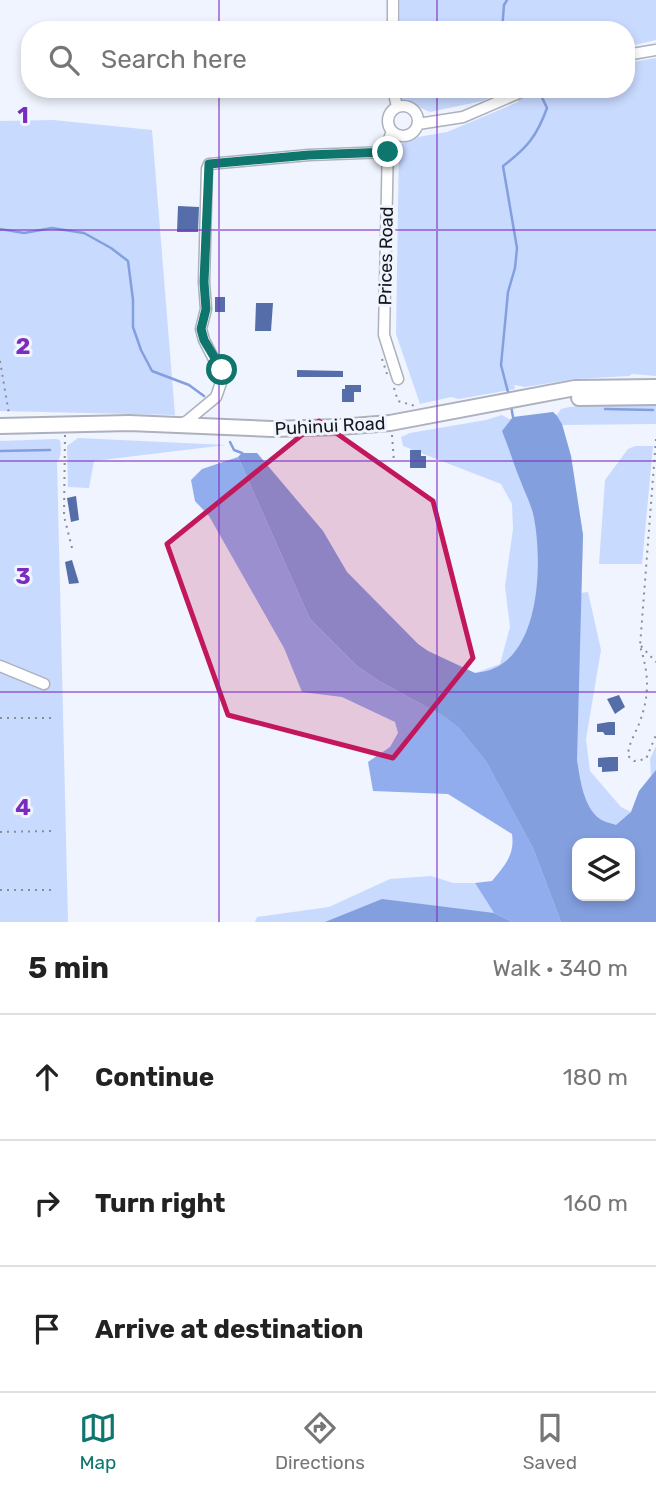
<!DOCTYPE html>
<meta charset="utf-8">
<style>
body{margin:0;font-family:Rubik,sans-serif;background:#f6f6f6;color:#222}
.controls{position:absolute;right:21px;bottom:21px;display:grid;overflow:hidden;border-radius:14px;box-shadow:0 4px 10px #0003}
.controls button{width:63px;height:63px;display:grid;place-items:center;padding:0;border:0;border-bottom:2px solid #e0e0e0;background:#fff;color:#222;font:35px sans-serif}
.stop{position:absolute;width:21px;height:21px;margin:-16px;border:5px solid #0f766e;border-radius:50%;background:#fff}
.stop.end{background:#0f766e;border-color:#fff;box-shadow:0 2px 7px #0008}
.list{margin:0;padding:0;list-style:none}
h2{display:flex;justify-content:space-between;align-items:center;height:91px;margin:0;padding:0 28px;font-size:30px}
h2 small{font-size:23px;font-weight:400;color:#767676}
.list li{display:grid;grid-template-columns:46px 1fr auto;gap:21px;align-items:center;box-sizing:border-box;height:126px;padding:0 28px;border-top:2px solid #e0e0e0}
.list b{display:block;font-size:26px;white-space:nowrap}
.list em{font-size:23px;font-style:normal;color:#767676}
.icon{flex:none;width:38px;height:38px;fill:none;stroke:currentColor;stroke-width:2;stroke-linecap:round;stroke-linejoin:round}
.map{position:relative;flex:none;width:656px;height:922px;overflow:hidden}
.search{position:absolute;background:#fff;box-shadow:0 4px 10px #0003;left:21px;right:21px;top:21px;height:77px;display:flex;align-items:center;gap:18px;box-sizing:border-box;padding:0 24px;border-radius:28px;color:#767676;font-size:26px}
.sheet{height:469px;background:#fff}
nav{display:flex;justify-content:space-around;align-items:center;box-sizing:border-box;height:98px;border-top:2px solid #e0e0e0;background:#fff;font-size:19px;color:#767676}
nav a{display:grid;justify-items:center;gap:4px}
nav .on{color:#0f766e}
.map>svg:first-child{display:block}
</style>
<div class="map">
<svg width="656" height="922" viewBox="0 0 656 922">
<rect width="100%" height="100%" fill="#eff4fe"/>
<!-- green -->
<path fill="#c9daff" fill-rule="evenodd" d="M 400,0 L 656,0 L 656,40 L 626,47 L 626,30 L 400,30 Z
M 656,58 L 656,376 L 632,374 L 629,376 L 576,379 L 525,387 L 514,385 L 515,389 L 459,399 L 451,397 L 420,404 L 396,334 L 399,145 L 418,137 L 447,132 L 518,102 L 518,89 L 626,89 L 626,63 Z
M 399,89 L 509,89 L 482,101 L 430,112 L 399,98 Z
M 53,120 L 152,130 L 175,415 L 0,411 L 0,121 Z
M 628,401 L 656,404 L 656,424 L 562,425 L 571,456 L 583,535 L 581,593 L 588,592 L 601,650 L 586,739 L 590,771 L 621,807 L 631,812 L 639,791 L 651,776 L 650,759 L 656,746 L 656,922 L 561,922 L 533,848 L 238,457 L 242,453 L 257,453 L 323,531 L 347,572 L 418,644 L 428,651 L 475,673 L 500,664 L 510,627 L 505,586 L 513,529 L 512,504 L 501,484 L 403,446 L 401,437 L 410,433 L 486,420 L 502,415 L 509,419 L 553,412 L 557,415 L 561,409 L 569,407 ZM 577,843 L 630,843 L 630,896 L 577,896 Z
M 78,438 L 226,445 L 94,461 L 89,488 L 68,487 L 67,446 Z
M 56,439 L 60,440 C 61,449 62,455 57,462 L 68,922 L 0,922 L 0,441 Z
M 635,446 L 653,446 L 642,564 L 599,564 L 605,480 L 628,449 Z
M 431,876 L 453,883 L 475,883 L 494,913 L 512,922 L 255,922 L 257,917 L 329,907 L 390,879 Z"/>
<!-- forest -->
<path fill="#91adee" d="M 238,457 L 310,619 L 357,666 L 379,681 L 445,717 L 459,728 L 486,761 L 533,848 L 561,922 L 512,922 L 494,913 L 475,883 L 492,881 C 505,865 515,855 512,834 L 448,794 L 373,791 L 368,762 L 390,747 L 398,733 L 395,722 L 342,697 L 302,692 L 284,648 L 209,516 L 195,501 L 191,480 L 202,469 Z"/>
<!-- water -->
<path fill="#839fde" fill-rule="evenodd" d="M 553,412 L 557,416 L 562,424 L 571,456 L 583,535 L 577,760 C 580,778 583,807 600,819 C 604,822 611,823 616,825 L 631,812 L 639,791 L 656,770 L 656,922 L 561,922 L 533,848 L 486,761 L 459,728 L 445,717 L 379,681 L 357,666 L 310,619 L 238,457 L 242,453 L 257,453 L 323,531 L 347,572 L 418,644 L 428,651 L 475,673 C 541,669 543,565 534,518 C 532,506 525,493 521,482 C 514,465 509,448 502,431 L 513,417 ZM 630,843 L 630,896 L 577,896 L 577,843 Z
M 382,899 L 494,913 L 512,922 L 325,922 Z"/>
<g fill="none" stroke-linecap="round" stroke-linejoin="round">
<!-- stream -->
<path stroke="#839fde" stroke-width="2.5" d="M 502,30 L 504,5 L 507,0
M 0,229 L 24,233 L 52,228 L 84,233 L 111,248 L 128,261 L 133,300 L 133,327 L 141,350 L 152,371 L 189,385 L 204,396
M 509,396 L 501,365 L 508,292 L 515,268 L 517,248 L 503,166 C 527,148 537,136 547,108 L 538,89
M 511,406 L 513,417
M 605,409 L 653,410
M 230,442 L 234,450 L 242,453
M 0,451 L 50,450"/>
</g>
<!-- building -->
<path fill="#556eaa" d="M 178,206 L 199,207 L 198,232 L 177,232 Z
M 215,297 L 225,297 L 225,312 L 215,312 Z
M 256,303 L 273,303 L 271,331 L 255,331 Z
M 297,370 L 343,371 L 343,377 L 297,377 Z
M 345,385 L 361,385 L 361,392 L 354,392 L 354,402 L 342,402 L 342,389 L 345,389 Z
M 410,450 L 421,450 L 421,456 L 426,456 L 426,468 L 410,468 Z
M 76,496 L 79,520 L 71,522 L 67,498 Z
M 72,560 L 79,583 L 69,584 L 65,562 Z
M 619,695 L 625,707 L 615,714 L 607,699 Z
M 609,722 L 615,722 L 615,735 L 605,735 L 603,732 L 597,732 L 597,724 Z
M 610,757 L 618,757 L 618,771 L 602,772 L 602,767 L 598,767 L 598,758 Z"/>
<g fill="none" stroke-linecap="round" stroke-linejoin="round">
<!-- minor casing -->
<g stroke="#acb1bd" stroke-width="13">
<path id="minor" d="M 393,30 L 393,0
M 626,55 L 656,50
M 393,89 L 397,107
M388 121a15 15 0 1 1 30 0a15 15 0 1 1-30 0Z
M 418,124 L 463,117 L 528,89
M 392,131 L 388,142 L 384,335 L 398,379
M 179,425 L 187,421 L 216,397 L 223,377 L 204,340 L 201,329 L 206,309 L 204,282 L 207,169 L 209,164 L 309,155 L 388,152
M 0,666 L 44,684"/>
</g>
<!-- highway casing -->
<g stroke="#acb1bd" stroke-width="18">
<path id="highway" d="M 579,398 L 656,397
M 0,426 L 129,423 L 272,429 L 340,427 L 390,423 L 575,388 L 656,387"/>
</g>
<!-- path -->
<path stroke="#898d94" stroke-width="2" stroke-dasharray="2 5" stroke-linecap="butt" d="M 382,359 L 387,374
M 0,361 L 9,414
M 394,388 L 398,401 L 415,406
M 65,435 L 64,516 L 72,548
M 392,435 L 394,462
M 656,439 L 640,646 C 649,674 650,695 639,724 C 635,734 628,745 628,756 L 634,761 L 646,759 L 656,735
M 641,646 L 656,662
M 0,718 L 53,718
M 0,832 L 53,831
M 0,890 L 52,890"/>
<!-- minor -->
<use href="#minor" stroke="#fff" stroke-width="10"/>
<!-- highway -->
<use href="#highway" stroke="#fff" stroke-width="14"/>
</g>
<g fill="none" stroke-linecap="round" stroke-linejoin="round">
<!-- route -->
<path stroke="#0f766e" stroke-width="9" d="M 222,370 L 204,340 L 201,329 L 206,309 L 204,282 L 209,164 L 309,155 L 388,152"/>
</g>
<!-- marked area -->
<path fill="#c2185b" fill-opacity="0.2" stroke="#c2185b" stroke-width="5" stroke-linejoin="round" d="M 319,421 L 433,501 L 473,658 L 393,758 L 228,715 L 167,544 Z"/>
<!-- grid -->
<path fill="none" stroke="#7b2cbf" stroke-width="2" stroke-opacity="0.55" d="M 219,0 L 219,30M 437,0 L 437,30M 219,89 L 219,922M 437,89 L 437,922M 0,230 L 656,230M 0,461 L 656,461M 0,692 L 656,692"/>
<g text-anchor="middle" stroke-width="6" stroke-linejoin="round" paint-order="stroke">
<!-- street labels -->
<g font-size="18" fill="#15171b" stroke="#eff4fe">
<text transform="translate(386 256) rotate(-89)" y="6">Prices Road</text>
<text transform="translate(330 426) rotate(-3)" y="6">Puhinui Road</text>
</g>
</g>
<g font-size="23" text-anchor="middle" font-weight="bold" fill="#7b2cbf" stroke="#eff4fe" stroke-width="6" stroke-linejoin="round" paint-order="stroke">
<text x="23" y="123">1</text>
<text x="23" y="354">2</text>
<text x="23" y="584">3</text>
<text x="23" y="815">4</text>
</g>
</svg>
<div class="controls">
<button><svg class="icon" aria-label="layers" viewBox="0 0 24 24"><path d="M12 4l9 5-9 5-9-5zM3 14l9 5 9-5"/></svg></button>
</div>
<div class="stop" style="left:222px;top:370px"></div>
<div class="stop end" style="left:388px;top:152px"></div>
<div class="search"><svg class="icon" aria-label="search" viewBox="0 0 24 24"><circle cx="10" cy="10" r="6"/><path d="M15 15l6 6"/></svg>Search here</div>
</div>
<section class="sheet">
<h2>5 min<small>Walk · 340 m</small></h2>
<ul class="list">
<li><svg class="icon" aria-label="ahead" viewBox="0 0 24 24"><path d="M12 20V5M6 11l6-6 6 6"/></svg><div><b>Continue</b></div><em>180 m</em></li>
<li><svg class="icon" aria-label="right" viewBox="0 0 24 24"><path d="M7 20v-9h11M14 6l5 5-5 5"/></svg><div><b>Turn right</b></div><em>160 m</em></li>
<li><svg class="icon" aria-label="arrive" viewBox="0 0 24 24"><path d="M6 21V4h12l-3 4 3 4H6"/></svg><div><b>Arrive at destination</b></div></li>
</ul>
</section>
<nav>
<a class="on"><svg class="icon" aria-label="map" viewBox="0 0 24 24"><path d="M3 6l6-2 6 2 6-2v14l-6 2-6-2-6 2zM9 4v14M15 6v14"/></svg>Map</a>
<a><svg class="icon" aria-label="directions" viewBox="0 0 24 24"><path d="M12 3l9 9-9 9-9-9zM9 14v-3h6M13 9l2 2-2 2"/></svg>Directions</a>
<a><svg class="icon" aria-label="saved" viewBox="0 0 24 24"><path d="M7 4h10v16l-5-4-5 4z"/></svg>Saved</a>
</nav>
